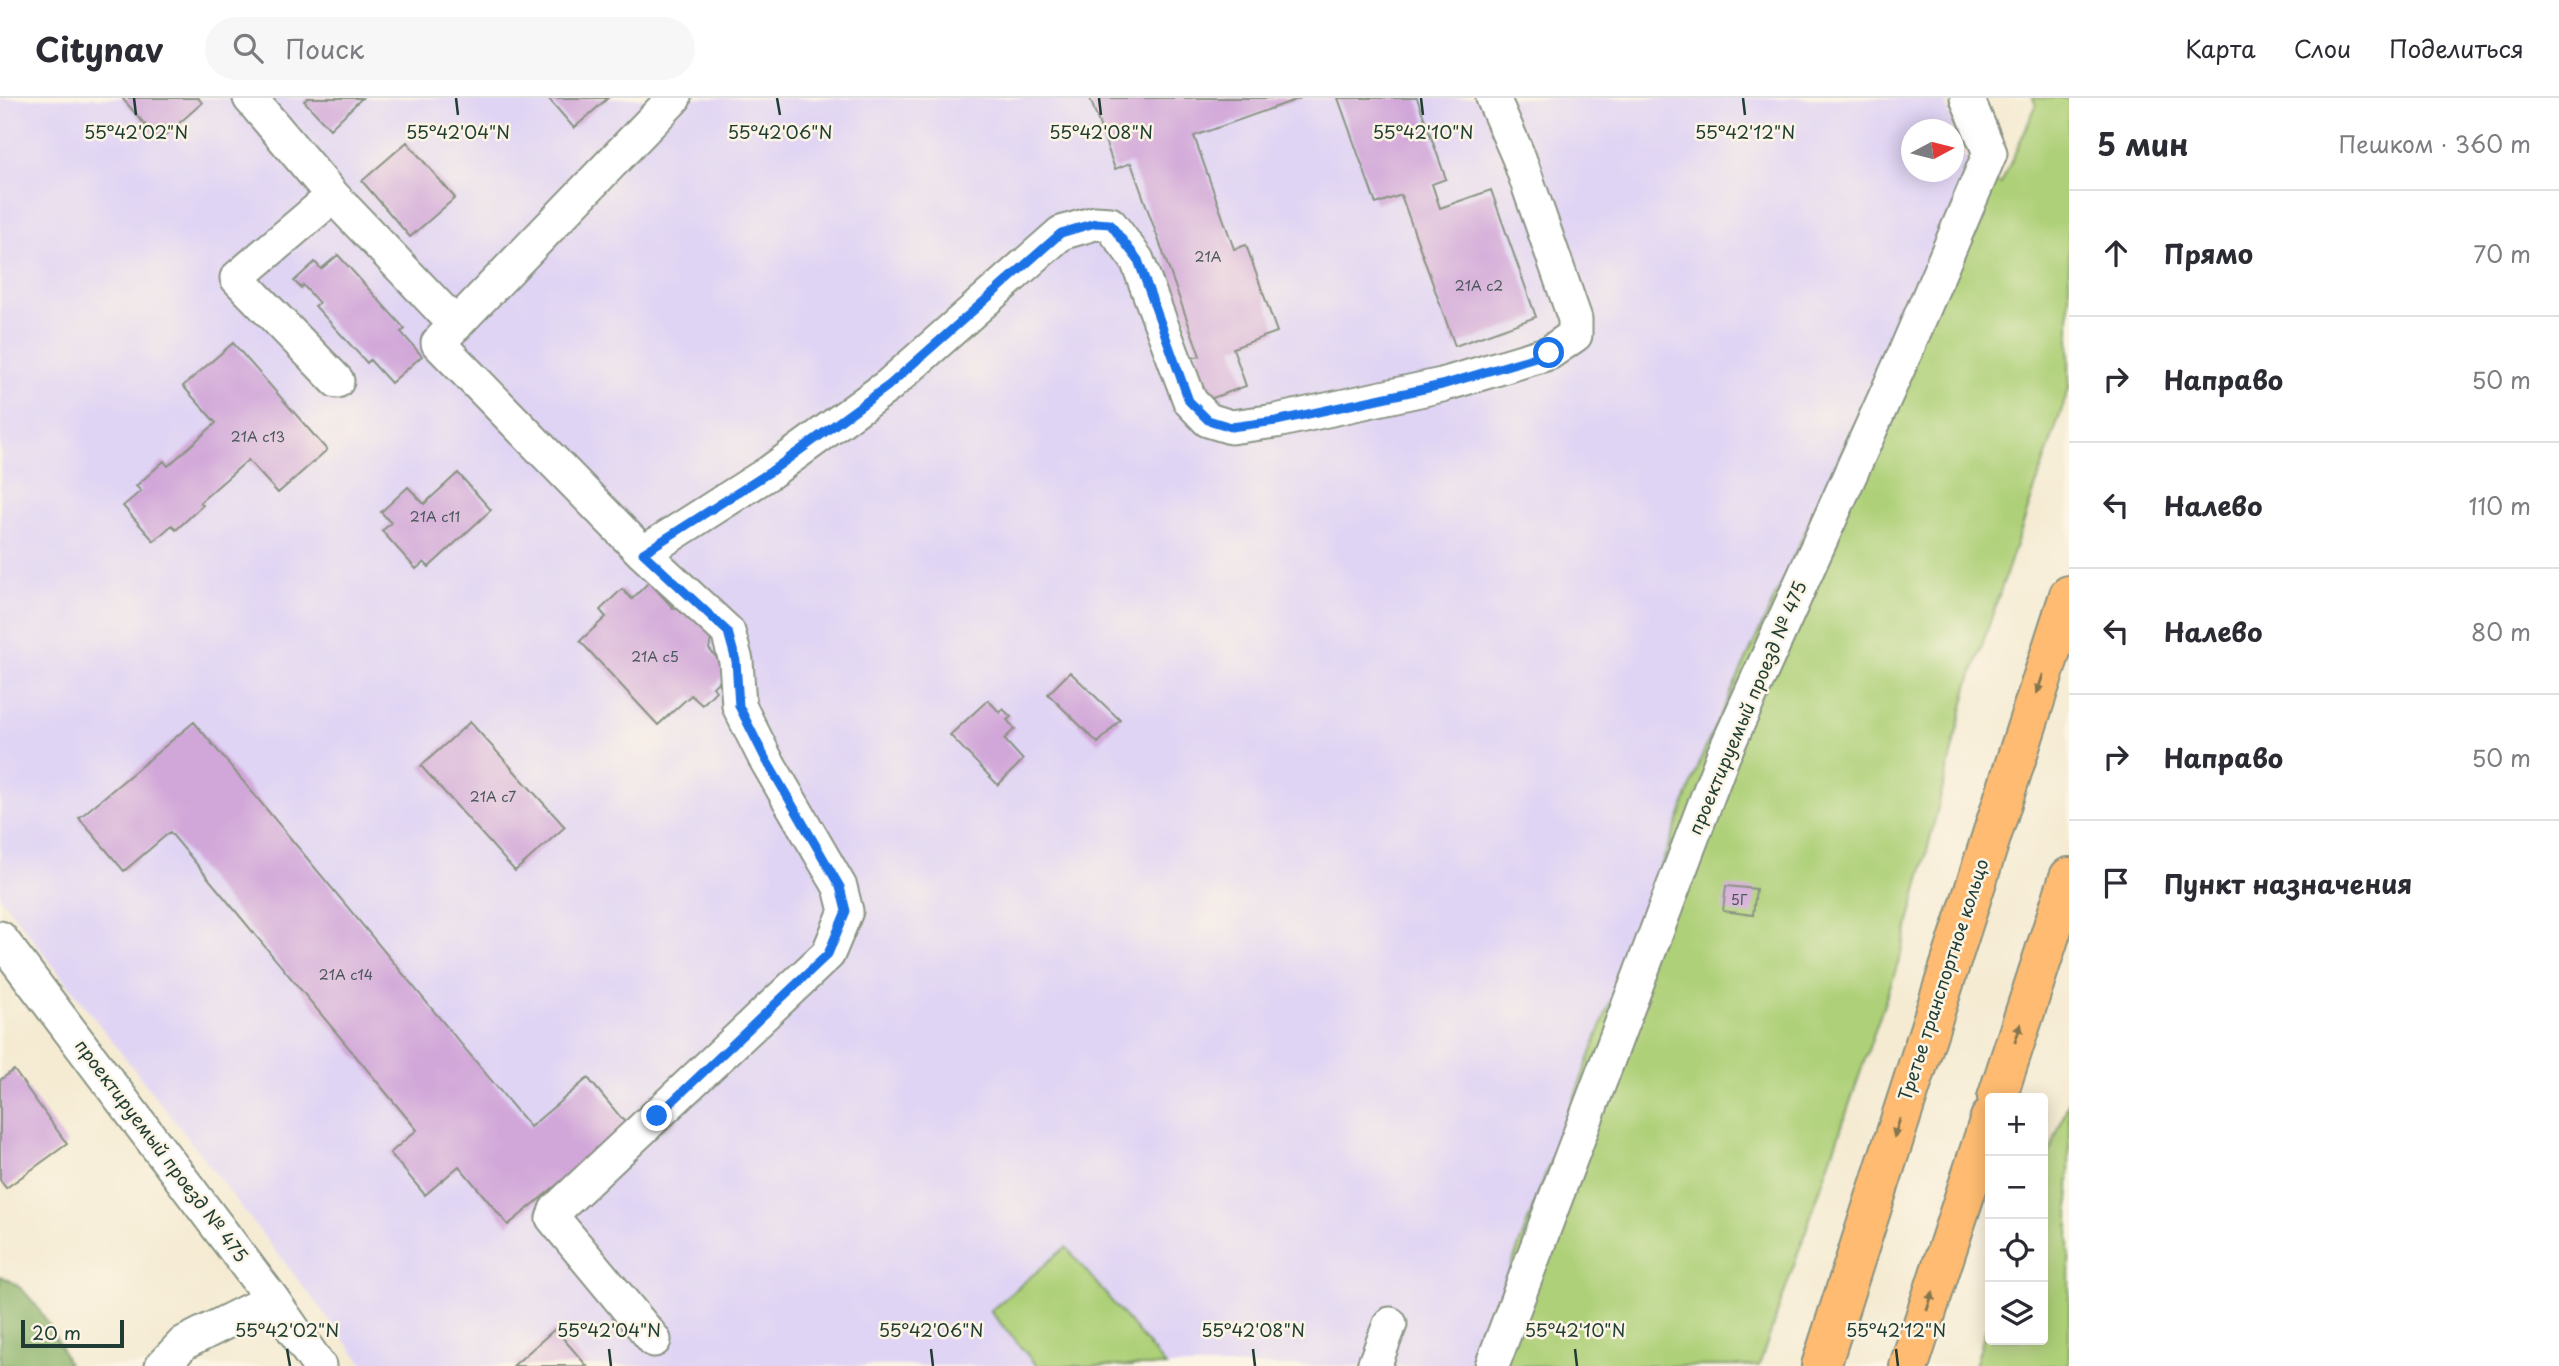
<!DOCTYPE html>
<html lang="ru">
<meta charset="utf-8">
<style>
body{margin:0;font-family:"Playpen Sans",sans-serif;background:#f7f7f7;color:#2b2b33}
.controls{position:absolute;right:21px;bottom:21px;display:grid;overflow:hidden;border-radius:7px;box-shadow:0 4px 18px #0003}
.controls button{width:63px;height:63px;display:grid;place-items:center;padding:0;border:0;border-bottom:2px solid #e1e1e2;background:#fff;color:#2b2b33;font:35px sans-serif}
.compass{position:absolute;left:1901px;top:21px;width:63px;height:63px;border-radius:50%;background:#fff;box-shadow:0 4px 18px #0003;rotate:83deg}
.scale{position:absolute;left:21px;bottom:18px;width:103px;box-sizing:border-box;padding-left:7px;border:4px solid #1f3d34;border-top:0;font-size:19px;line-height:24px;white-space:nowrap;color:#1f3d34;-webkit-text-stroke:5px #fcf5e5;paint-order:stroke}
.stop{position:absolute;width:21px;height:21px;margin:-16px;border:5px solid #1a73e8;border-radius:50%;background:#fff}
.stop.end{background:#1a73e8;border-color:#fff;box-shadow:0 2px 7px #0008}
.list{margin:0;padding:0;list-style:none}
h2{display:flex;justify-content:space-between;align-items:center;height:91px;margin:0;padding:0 28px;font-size:30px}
h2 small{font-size:23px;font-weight:400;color:#7c7c81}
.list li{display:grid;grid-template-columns:46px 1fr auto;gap:21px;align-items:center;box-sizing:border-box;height:126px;padding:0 28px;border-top:2px solid #e1e1e2}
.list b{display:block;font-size:26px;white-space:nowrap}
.list em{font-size:23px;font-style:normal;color:#7c7c81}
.icon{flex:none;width:38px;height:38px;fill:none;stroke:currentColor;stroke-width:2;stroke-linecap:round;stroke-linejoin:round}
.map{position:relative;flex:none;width:2069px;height:1268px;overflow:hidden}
header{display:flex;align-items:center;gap:42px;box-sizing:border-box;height:98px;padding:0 35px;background:#fff;border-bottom:2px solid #e1e1e2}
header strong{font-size:33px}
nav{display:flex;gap:38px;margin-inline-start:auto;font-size:24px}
.search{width:490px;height:63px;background:#f7f7f7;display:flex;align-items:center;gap:18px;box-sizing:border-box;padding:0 24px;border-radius:38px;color:#7c7c81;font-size:26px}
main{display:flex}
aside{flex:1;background:#fff}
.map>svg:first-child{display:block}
</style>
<header>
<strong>Citynav</strong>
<div class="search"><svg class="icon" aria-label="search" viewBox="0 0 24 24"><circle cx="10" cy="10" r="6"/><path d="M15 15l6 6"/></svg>Поиск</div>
<nav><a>Карта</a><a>Слои</a><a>Поделиться</a></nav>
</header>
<main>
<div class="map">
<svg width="2069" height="1268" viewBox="0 0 2069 1268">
<rect width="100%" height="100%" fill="#fcf5e5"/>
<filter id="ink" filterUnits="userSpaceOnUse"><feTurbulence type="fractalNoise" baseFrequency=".0143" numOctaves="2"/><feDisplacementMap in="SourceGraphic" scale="14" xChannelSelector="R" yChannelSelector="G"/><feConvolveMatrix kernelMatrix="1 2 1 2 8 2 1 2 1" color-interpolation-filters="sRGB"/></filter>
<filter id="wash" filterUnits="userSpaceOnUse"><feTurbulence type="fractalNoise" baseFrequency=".00686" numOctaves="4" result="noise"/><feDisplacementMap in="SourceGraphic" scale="28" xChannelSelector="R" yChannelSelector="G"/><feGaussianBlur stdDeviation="1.57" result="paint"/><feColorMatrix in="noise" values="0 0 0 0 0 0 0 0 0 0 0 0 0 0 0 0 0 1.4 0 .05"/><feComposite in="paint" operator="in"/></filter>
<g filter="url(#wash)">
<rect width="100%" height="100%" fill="#f5ebd3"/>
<!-- built -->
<path fill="#e0d4f4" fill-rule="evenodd" d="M 0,0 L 1943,0 L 1971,74 L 1705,651 L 1474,1268 L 365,1268 L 0,799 ZM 1912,32 L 1954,32 L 1954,74 L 1912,74 Z"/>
<!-- green -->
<path fill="#aed078" stroke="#668656" stroke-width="2" d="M 2033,0 L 2069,0 L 2069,290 L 1968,589 L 1901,857 L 1759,1268 L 1474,1268 L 1705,651 L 1971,74 L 2001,86 L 2036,8 Z
M 2069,1003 L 2069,1268 L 1975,1268 L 1990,1216 L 1990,1242 L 2043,1242 L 2043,1073 Z
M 1066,1149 L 1166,1268 L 1037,1268 L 990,1213 Z"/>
<!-- forest -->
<path fill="#8ab268" stroke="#54784e" stroke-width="2" d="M 0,1178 C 32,1188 57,1239 69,1268 L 0,1268 Z"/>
<g id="blocks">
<!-- building -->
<path fill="#d1a7d9" d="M 122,0 L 198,0 L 202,5 L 159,43 Z
M 308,0 L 362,0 L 330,31 L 304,3 Z
M 548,0 L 608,0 L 574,30 Z
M 1090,0 L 1301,0 L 1194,38 L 1234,151 L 1246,147 L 1277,234 L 1233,250 L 1246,288 L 1207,302 L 1192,260 L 1200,258 L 1131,65 L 1115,71 Z
M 1338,0 L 1417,0 L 1446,81 L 1432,86 L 1440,110 L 1491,92 L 1536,219 L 1455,248 L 1401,97 L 1376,106 Z
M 407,44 L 455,100 L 410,139 L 362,83 Z
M 338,157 L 405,231 L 401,234 L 422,258 L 391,285 L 370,262 L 367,265 L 315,208 L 319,205 L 303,187 L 301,190 L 294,183 L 315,164 L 321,171 Z
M 233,245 L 327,352 L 278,395 L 248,362 L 200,404 L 203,407 L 176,432 L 172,427 L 154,443 L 123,408 L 141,393 L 136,388 L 164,363 L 168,368 L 216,325 L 183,288 Z
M 458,375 L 491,412 L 429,469 L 424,464 L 416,471 L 382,433 L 391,425 L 381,414 L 408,389 L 424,406 Z
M 649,484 L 674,511 L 689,511 L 712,536 L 709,551 L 723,567 L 722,580 L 713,589 L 716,593 L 702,607 L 691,597 L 658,627 L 580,543 L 606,519 L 600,512 L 622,491 L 632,501 Z
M 1070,574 L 1120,622 L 1098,645 L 1048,596 Z
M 988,602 L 1000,615 L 1003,611 L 1011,619 L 1007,622 L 1015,631 L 1004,641 L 1023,662 L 998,687 L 950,637 Z
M 194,624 L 530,1029 L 588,980 L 628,1028 L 508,1127 L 459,1068 L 425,1097 L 390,1055 L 417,1032 L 170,734 L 124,773 L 79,720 Z
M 470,624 L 565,729 L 515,773 L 421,668 Z
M 1726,788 L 1756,791 L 1753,817 L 1723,813 Z
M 14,972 L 67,1046 L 6,1090 L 0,1082 L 0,982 Z
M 555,1231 L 587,1268 L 513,1268 Z"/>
</g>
</g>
<g filter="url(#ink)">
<use href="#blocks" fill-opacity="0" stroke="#8a9484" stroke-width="2"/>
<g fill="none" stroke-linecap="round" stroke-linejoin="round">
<!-- minor casing -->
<g stroke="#8a9484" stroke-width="37">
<path id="minor" d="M 250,0 L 333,98 L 456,227
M 333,98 L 237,180 L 337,283
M 643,455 L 770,374 L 888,288 L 1061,135 L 1095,125 L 1110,126 L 1137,162 L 1190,303 L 1208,322 L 1231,329 L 1276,323 L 1442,287 L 1549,255 L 1575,237 L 1575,221 L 1519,60 L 1493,0
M 0,840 L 272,1201 L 319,1268
M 654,1242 L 553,1120 L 556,1112 L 828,856 L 846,813 L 840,789 L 765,660 L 739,608 L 736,563 L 728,534 L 643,455 L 438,245 L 674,0
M 162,1268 L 184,1245 L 272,1201
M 1374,1268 L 1390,1226
M 1492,1268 L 1723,658 L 1905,255 L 1990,55 L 1967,0"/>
</g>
<!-- major casing -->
<g stroke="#8a9484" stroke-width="42">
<path id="major" d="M 1997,1000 L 2069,779
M 1821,1268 L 2069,497
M 1909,1268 L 1990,1020"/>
</g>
<!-- minor -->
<use href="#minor" stroke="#fff" stroke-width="33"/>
<!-- major -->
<use href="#major" stroke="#febb71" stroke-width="38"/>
</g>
<!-- one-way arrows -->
<defs><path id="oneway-solid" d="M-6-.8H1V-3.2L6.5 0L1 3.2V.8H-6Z" transform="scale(1.75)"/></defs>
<g fill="#83764f">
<use href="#oneway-solid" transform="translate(2040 586) rotate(108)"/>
<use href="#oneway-solid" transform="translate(2018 935) rotate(-72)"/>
<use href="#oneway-solid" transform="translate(1897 1030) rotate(108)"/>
<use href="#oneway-solid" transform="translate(1930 1203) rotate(-72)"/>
</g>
</g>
<g fill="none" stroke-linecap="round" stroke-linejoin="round" filter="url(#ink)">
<!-- route -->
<path stroke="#1a73e8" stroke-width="9" d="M 657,1018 L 828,856 L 846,813 L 840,789 L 765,660 L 739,608 L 736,563 L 728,534 L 643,455 L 770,374 L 888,288 L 1061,135 L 1095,125 L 1110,126 L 1138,162 L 1189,303 L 1208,322 L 1231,329 L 1276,323 L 1442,287 L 1549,255"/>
</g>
<!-- ticks -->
<path fill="none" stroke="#1f3d34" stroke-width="2.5" d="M 134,0 L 136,17M 456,0 L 458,17M 777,0 L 780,17M 1099,0 L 1101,17M 1421,0 L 1423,17M 1743,0 L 1745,17M 287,1251 L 290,1268M 609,1251 L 611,1268M 931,1251 L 933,1268M 1253,1251 L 1255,1268M 1575,1251 L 1577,1268M 1896,1251 L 1898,1268"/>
<g text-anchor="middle" stroke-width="5" stroke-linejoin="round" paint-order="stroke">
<!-- number labels -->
<g font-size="14" fill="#4c585d">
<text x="1208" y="164">21А</text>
<text x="1479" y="193">21А с2</text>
<text x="258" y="344">21А с13</text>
<text x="435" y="424">21А с11</text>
<text x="655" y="564">21А с5</text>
<text x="493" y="704">21А с7</text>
<text x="1739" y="807">5Г</text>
<text x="346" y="882">21А с14</text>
</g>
<!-- street labels -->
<g font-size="18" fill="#1f3d34" stroke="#fcf5e5">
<text transform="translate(1748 610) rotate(-67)" y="6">проектируемый проезд № 475</text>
<text transform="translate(1944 882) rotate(-72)" y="6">Третье транспортное кольцо</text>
<text transform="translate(161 1053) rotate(53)" y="6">проектируемый проезд № 475</text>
</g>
</g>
<g font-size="18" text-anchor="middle" fill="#1f3d34" stroke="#fcf5e5" stroke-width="5" stroke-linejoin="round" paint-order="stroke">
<text x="136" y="41">55°42'02"N</text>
<text x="458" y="41">55°42'04"N</text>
<text x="780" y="41">55°42'06"N</text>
<text x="1101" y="41">55°42'08"N</text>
<text x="1423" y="41">55°42'10"N</text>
<text x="1745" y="41">55°42'12"N</text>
<text x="287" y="1239">55°42'02"N</text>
<text x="609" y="1239">55°42'04"N</text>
<text x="931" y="1239">55°42'06"N</text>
<text x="1253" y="1239">55°42'08"N</text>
<text x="1575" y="1239">55°42'10"N</text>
<text x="1896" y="1239">55°42'12"N</text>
</g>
</svg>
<div class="controls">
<button>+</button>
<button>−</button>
<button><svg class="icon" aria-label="locate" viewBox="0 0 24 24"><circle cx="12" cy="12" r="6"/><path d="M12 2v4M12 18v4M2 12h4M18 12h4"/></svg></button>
<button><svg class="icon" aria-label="layers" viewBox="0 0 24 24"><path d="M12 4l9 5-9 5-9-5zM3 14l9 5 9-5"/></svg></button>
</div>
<svg class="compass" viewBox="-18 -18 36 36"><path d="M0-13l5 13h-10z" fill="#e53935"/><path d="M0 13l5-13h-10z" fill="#7c7c81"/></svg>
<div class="scale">20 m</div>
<div class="stop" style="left:1549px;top:255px"></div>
<div class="stop end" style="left:657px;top:1018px"></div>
</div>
<aside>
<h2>5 мин<small>Пешком · 360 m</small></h2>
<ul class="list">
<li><svg class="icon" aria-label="ahead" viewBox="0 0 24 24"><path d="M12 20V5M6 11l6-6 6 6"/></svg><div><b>Прямо</b></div><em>70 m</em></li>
<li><svg class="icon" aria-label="right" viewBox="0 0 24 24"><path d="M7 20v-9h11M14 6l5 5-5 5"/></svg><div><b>Направо</b></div><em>50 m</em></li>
<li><svg class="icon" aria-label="left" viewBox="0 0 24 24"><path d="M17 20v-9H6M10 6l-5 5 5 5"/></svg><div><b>Налево</b></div><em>110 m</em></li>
<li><svg class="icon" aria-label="left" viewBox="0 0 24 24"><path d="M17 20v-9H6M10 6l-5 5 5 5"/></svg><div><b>Налево</b></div><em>80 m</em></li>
<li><svg class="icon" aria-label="right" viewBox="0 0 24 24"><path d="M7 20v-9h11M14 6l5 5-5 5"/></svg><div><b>Направо</b></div><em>50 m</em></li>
<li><svg class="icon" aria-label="arrive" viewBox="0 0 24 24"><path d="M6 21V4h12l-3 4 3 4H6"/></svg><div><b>Пункт назначения</b></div></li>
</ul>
</aside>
</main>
